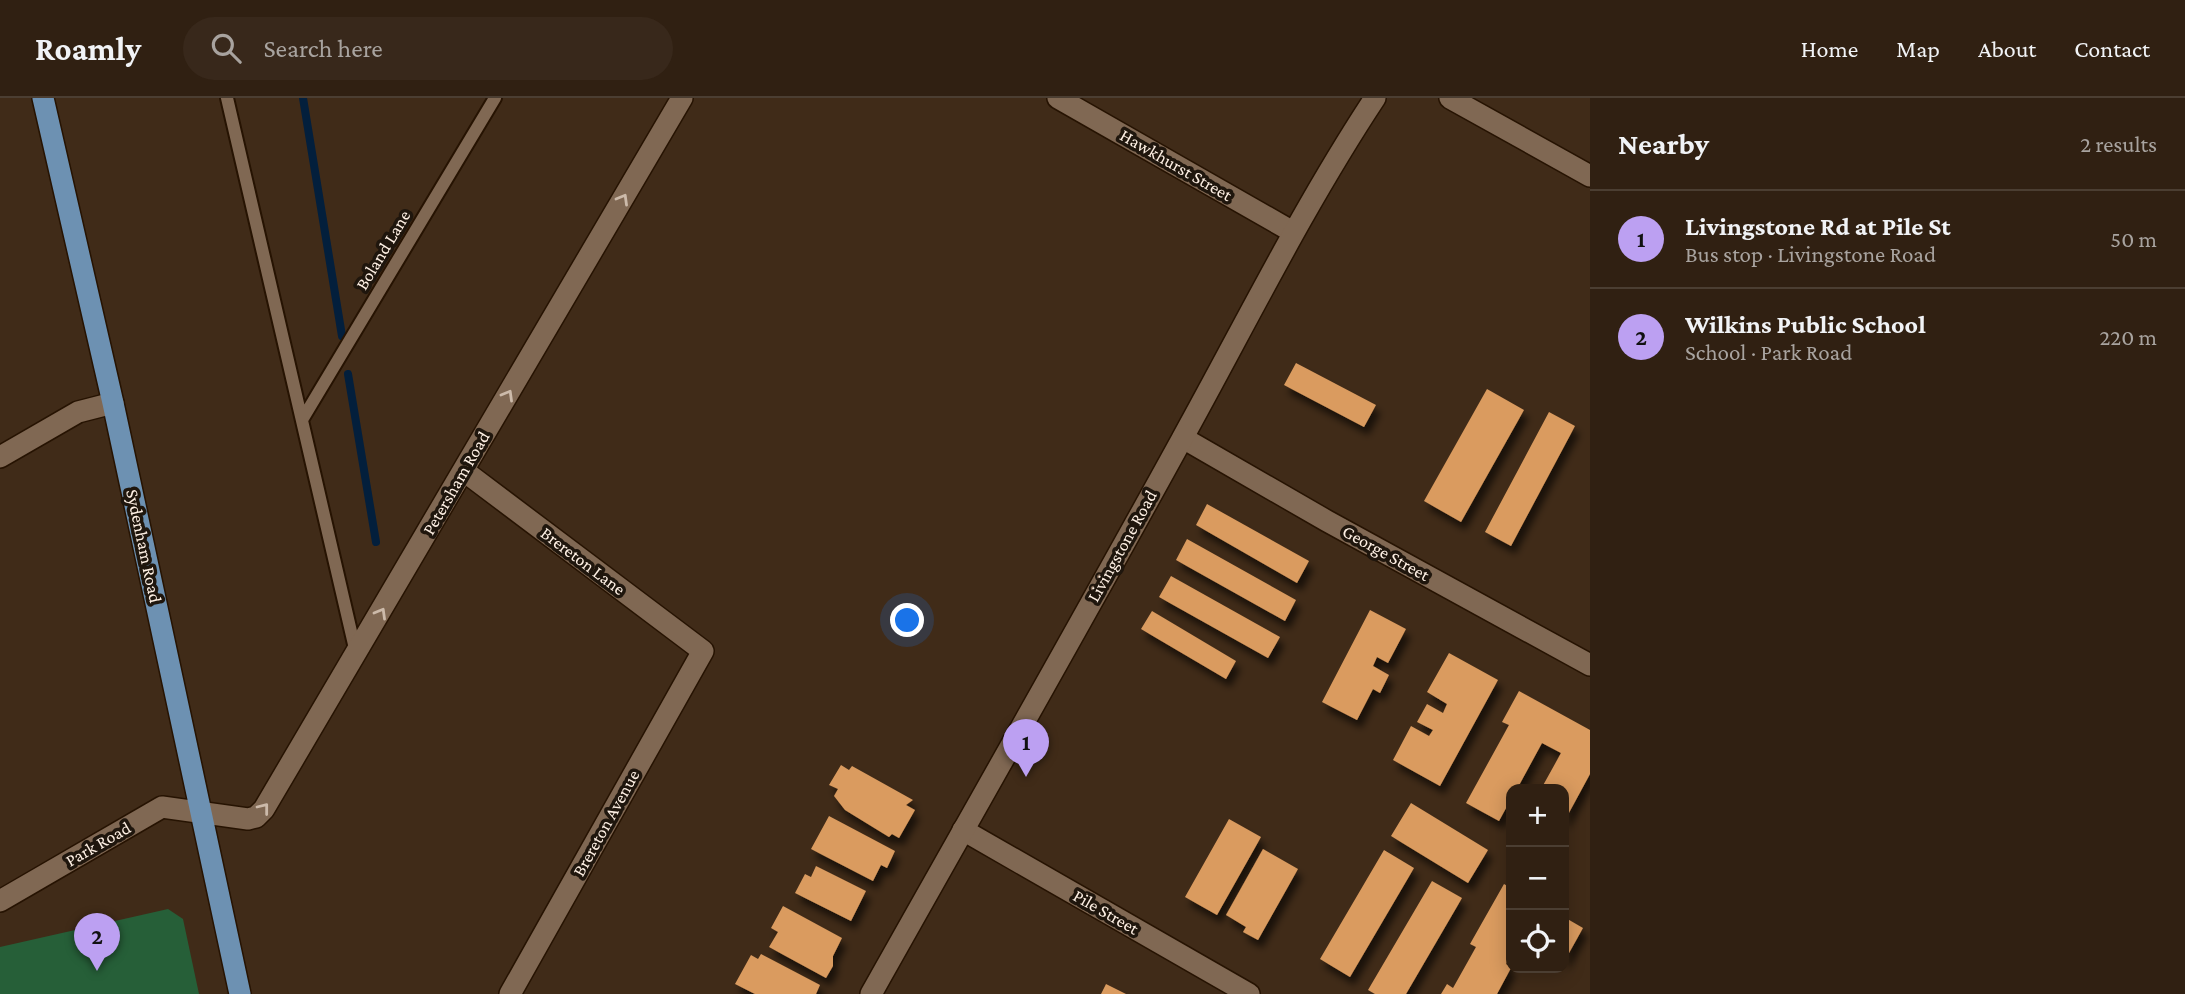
<!DOCTYPE html>
<meta charset="utf-8">
<style>
body{margin:0;font-family:"Crimson Pro",serif;background:#38281b;color:#f1f3f6}
.controls{position:absolute;right:21px;bottom:21px;display:grid;overflow:hidden;border-radius:14px;box-shadow:0 4px 18px #0003}
.controls button{width:63px;height:63px;display:grid;place-items:center;padding:0;border:0;border-bottom:2px solid #4b3e32;background:#302012;color:#f1f3f6;font:35px sans-serif}
.you{position:absolute;left:908px;top:523px;width:24px;height:24px;margin:-18px;border:5px solid #fff;border-radius:50%;background:#1a73e8;box-shadow:0 0 0 10px #1a73e833}
.badge{display:grid;place-items:center;width:46px;height:46px;border-radius:50%;background:#bca0f2;color:#111;font-size:23px;font-weight:700}
.pin{position:absolute;translate:-50% -58px;filter:drop-shadow(0 2px 4px #0008)}
.pin::after{content:'';position:absolute;top:37px;width:24px;height:21px;background:inherit;clip-path:polygon(0 0,100% 0,50% 100%)}
.list{margin:0;padding:0;list-style:none}
h2{display:flex;justify-content:space-between;align-items:center;height:91px;margin:0;padding:0 28px;font-size:30px}
h2 small{font-size:23px;font-weight:400;color:#a8a39f}
.list li{display:grid;grid-template-columns:46px 1fr auto;gap:21px;align-items:center;box-sizing:border-box;height:98px;padding:0 28px;border-top:2px solid #4b3e32}
.list b{display:block;font-size:26px;white-space:nowrap}
.list p{margin:0;font-size:23px;white-space:nowrap;color:#a8a39f}
.list em{font-size:23px;font-style:normal;color:#a8a39f}
.icon{flex:none;width:38px;height:38px;fill:none;stroke:currentColor;stroke-width:2;stroke-linecap:round;stroke-linejoin:round}
.map{position:relative;flex:none;width:1590px;height:896px;overflow:hidden}
header{display:flex;align-items:center;gap:42px;box-sizing:border-box;height:98px;padding:0 35px;background:#302012;border-bottom:2px solid #4b3e32}
header strong{font-size:33px}
nav{display:flex;gap:38px;margin-inline-start:auto;font-size:24px}
.search{width:490px;height:63px;background:#38281b;display:flex;align-items:center;gap:18px;box-sizing:border-box;padding:0 24px;border-radius:38px;color:#a8a39f;font-size:26px}
main{display:flex}
aside{flex:1;background:#302012}
.map>svg:first-child{display:block}
</style>
<header>
<strong>Roamly</strong>
<div class="search"><svg class="icon" aria-label="search" viewBox="0 0 24 24"><circle cx="10" cy="10" r="6"/><path d="M15 15l6 6"/></svg>Search here</div>
<nav><a>Home</a><a>Map</a><a>About</a><a>Contact</a></nav>
</header>
<main>
<div class="map">
<svg width="1590" height="896" viewBox="0 0 1590 896">
<defs>
<filter id="shadow"><feDropShadow dx="4.5" dy="8" stdDeviation="3.5" flood-color="#0009"/></filter>
</defs>
<rect width="100%" height="100%" fill="#402b18"/>
<!-- green -->
<path fill="#265f38" d="M 168,811 L 183,821 L 199,896 L 0,896 L 0,849 Z"/>
<g fill="none" stroke-linecap="round" stroke-linejoin="round">
<!-- stream -->
<path stroke="#031f3c" stroke-width="8" d="M 303,0 L 342,238
M 348,276 L 376,444"/>
</g>
<!-- building -->
<path fill="#da9b5f" filter="url(#shadow)" d="M 1296,265 L 1376,307 L 1364,329 L 1284,287 Z
M 1487,291 L 1524,312 L 1461,424 L 1424,403 Z
M 1549,314 L 1575,328 L 1511,448 L 1485,434 Z
M 1207,406 L 1309,463 L 1297,485 L 1196,427 Z
M 1187,441 L 1296,502 L 1285,523 L 1176,462 Z
M 1171,478 L 1280,539 L 1268,560 L 1159,499 Z
M 1370,512 L 1406,531 L 1388,565 L 1377,559 L 1373,568 L 1389,577 L 1380,595 L 1373,591 L 1357,622 L 1322,604 Z
M 1152,513 L 1236,563 L 1226,581 L 1141,531 Z
M 1449,555 L 1498,582 L 1440,688 L 1393,662 L 1411,628 L 1429,638 L 1433,632 L 1417,624 L 1427,606 L 1443,615 L 1447,606 L 1427,594 Z
M 1519,593 L 1590,632 L 1590,676 L 1564,724 L 1564,691 L 1541,691 L 1561,655 L 1542,645 L 1517,691 L 1511,691 L 1511,701 L 1499,723 L 1466,705 L 1509,627 L 1502,624 Z
M 841,667 L 849,672 L 852,668 L 913,702 L 906,707 L 915,712 L 899,740 L 892,736 L 889,739 L 845,712 L 834,698 L 838,691 L 829,687 Z
M 1411,705 L 1488,752 L 1468,785 L 1391,738 Z
M 829,718 L 895,753 L 887,770 L 881,767 L 873,783 L 811,751 Z
M 1229,721 L 1261,739 L 1217,817 L 1185,799 Z
M 1263,751 L 1298,771 L 1258,842 L 1243,834 L 1246,829 L 1226,817 Z
M 1384,752 L 1414,770 L 1350,879 L 1320,861 Z
M 816,768 L 866,793 L 851,823 L 795,795 L 805,776 L 811,779 Z
M 1432,783 L 1462,800 L 1406,896 L 1375,896 L 1368,892 Z
M 1504,786 L 1511,790 L 1511,855 L 1506,866 L 1511,870 L 1497,896 L 1441,896 L 1447,886 L 1453,890 L 1476,849 L 1470,846 Z
M 783,808 L 842,840 L 833,858 L 833,868 L 826,880 L 769,849 L 778,834 L 771,830 Z
M 1564,819 L 1583,830 L 1564,864 Z
M 761,856 L 820,887 L 816,896 L 755,896 L 735,886 L 751,857 L 758,861 Z
M 1106,886 L 1126,896 L 1101,896 Z"/>
<g fill="none" stroke-linecap="round" stroke-linejoin="round">
<!-- service casing -->
<g stroke="#261302" stroke-width="16">
<path id="service" d="M 227,0 L 356,555
M 302,322 L 495,0"/>
</g>
<!-- minor casing -->
<g stroke="#261302" stroke-width="24">
<path id="minor" d="M 1058,0 L 1293,134
M 1450,0 L 1590,78
M 1183,340 L 1327,423 L 1590,567
M 0,359 L 78,314 L 113,305
M 464,373 L 703,553 L 510,896
M 963,732 L 1249,896
M 0,803 L 162,709 L 248,721 L 256,719 L 264,711 L 682,0"/>
</g>
<!-- tertiary casing -->
<g stroke="#261302" stroke-width="24">
<path id="tertiary" d="M 871,896 C 975,711 1080,527 1182,341 C 1245,227 1303,109 1375,0"/>
</g>
<!-- primary casing -->
<g stroke="#261302" stroke-width="24">
<path id="primary" d="M 43,0 L 113,305 L 240,896"/>
</g>
<!-- service -->
<use href="#service" stroke="#806853" stroke-width="12"/>
<!-- minor -->
<use href="#minor" stroke="#806853" stroke-width="21"/>
<!-- tertiary -->
<use href="#tertiary" stroke="#806853" stroke-width="21"/>
<!-- primary -->
<use href="#primary" stroke="#6d91b2" stroke-width="21"/>
</g>
<!-- one-way arrows -->
<defs><path id="oneway-chevron" d="M-2-3.5L2.5 0L-2 3.5" fill="none" stroke-width="1.6" stroke-linecap="round" stroke-linejoin="round" transform="scale(1.75)"/></defs>
<g stroke="#ccbaaa">
<use href="#oneway-chevron" transform="translate(623 101) rotate(-60)"/>
<use href="#oneway-chevron" transform="translate(508 297) rotate(-60)"/>
<use href="#oneway-chevron" transform="translate(381 515) rotate(-60)"/>
<use href="#oneway-chevron" transform="translate(264 710) rotate(-52)"/>
</g>
<g text-anchor="middle" stroke-width="7" stroke-linejoin="round" paint-order="stroke">
<!-- street labels -->
<g font-size="18" fill="#fef0e4" stroke="#1f160d">
<text transform="translate(1176 67) rotate(30)" y="6">Hawkhurst Street</text>
<text transform="translate(383 152) rotate(-59)" y="6">Boland Lane</text>
<text transform="translate(456 385) rotate(-60)" y="6">Petersham Road</text>
<text transform="translate(144 448) rotate(78)" y="6">Sydenham Road</text>
<text transform="translate(1122 448) rotate(-61)" y="6">Livingstone Road</text>
<text transform="translate(1386 455) rotate(29)" y="6">George Street</text>
<text transform="translate(583 463) rotate(37)" y="6">Brereton Lane</text>
<text transform="translate(606 725) rotate(-61)" y="6">Brereton Avenue</text>
<text transform="translate(98 746) rotate(-30)" y="6">Park Road</text>
<text transform="translate(1106 814) rotate(30)" y="6">Pile Street</text>
</g>
</g>
</svg>
<div class="controls">
<button>+</button>
<button>−</button>
<button><svg class="icon" aria-label="locate" viewBox="0 0 24 24"><circle cx="12" cy="12" r="6"/><path d="M12 2v4M12 18v4M2 12h4M18 12h4"/></svg></button>
</div>
<div class="you"></div>
<div class="pin badge" style="left:1026px;top:679px">1</div>
<div class="pin badge" style="left:97px;top:873px">2</div>
</div>
<aside>
<h2>Nearby<small>2 results</small></h2>
<ul class="list">
<li><span class="badge">1</span><div><b>Livingstone Rd at Pile St</b><p>Bus stop · Livingstone Road</p></div><em>50 m</em></li>
<li><span class="badge">2</span><div><b>Wilkins Public School</b><p>School · Park Road</p></div><em>220 m</em></li>
</ul>
</aside>
</main>
